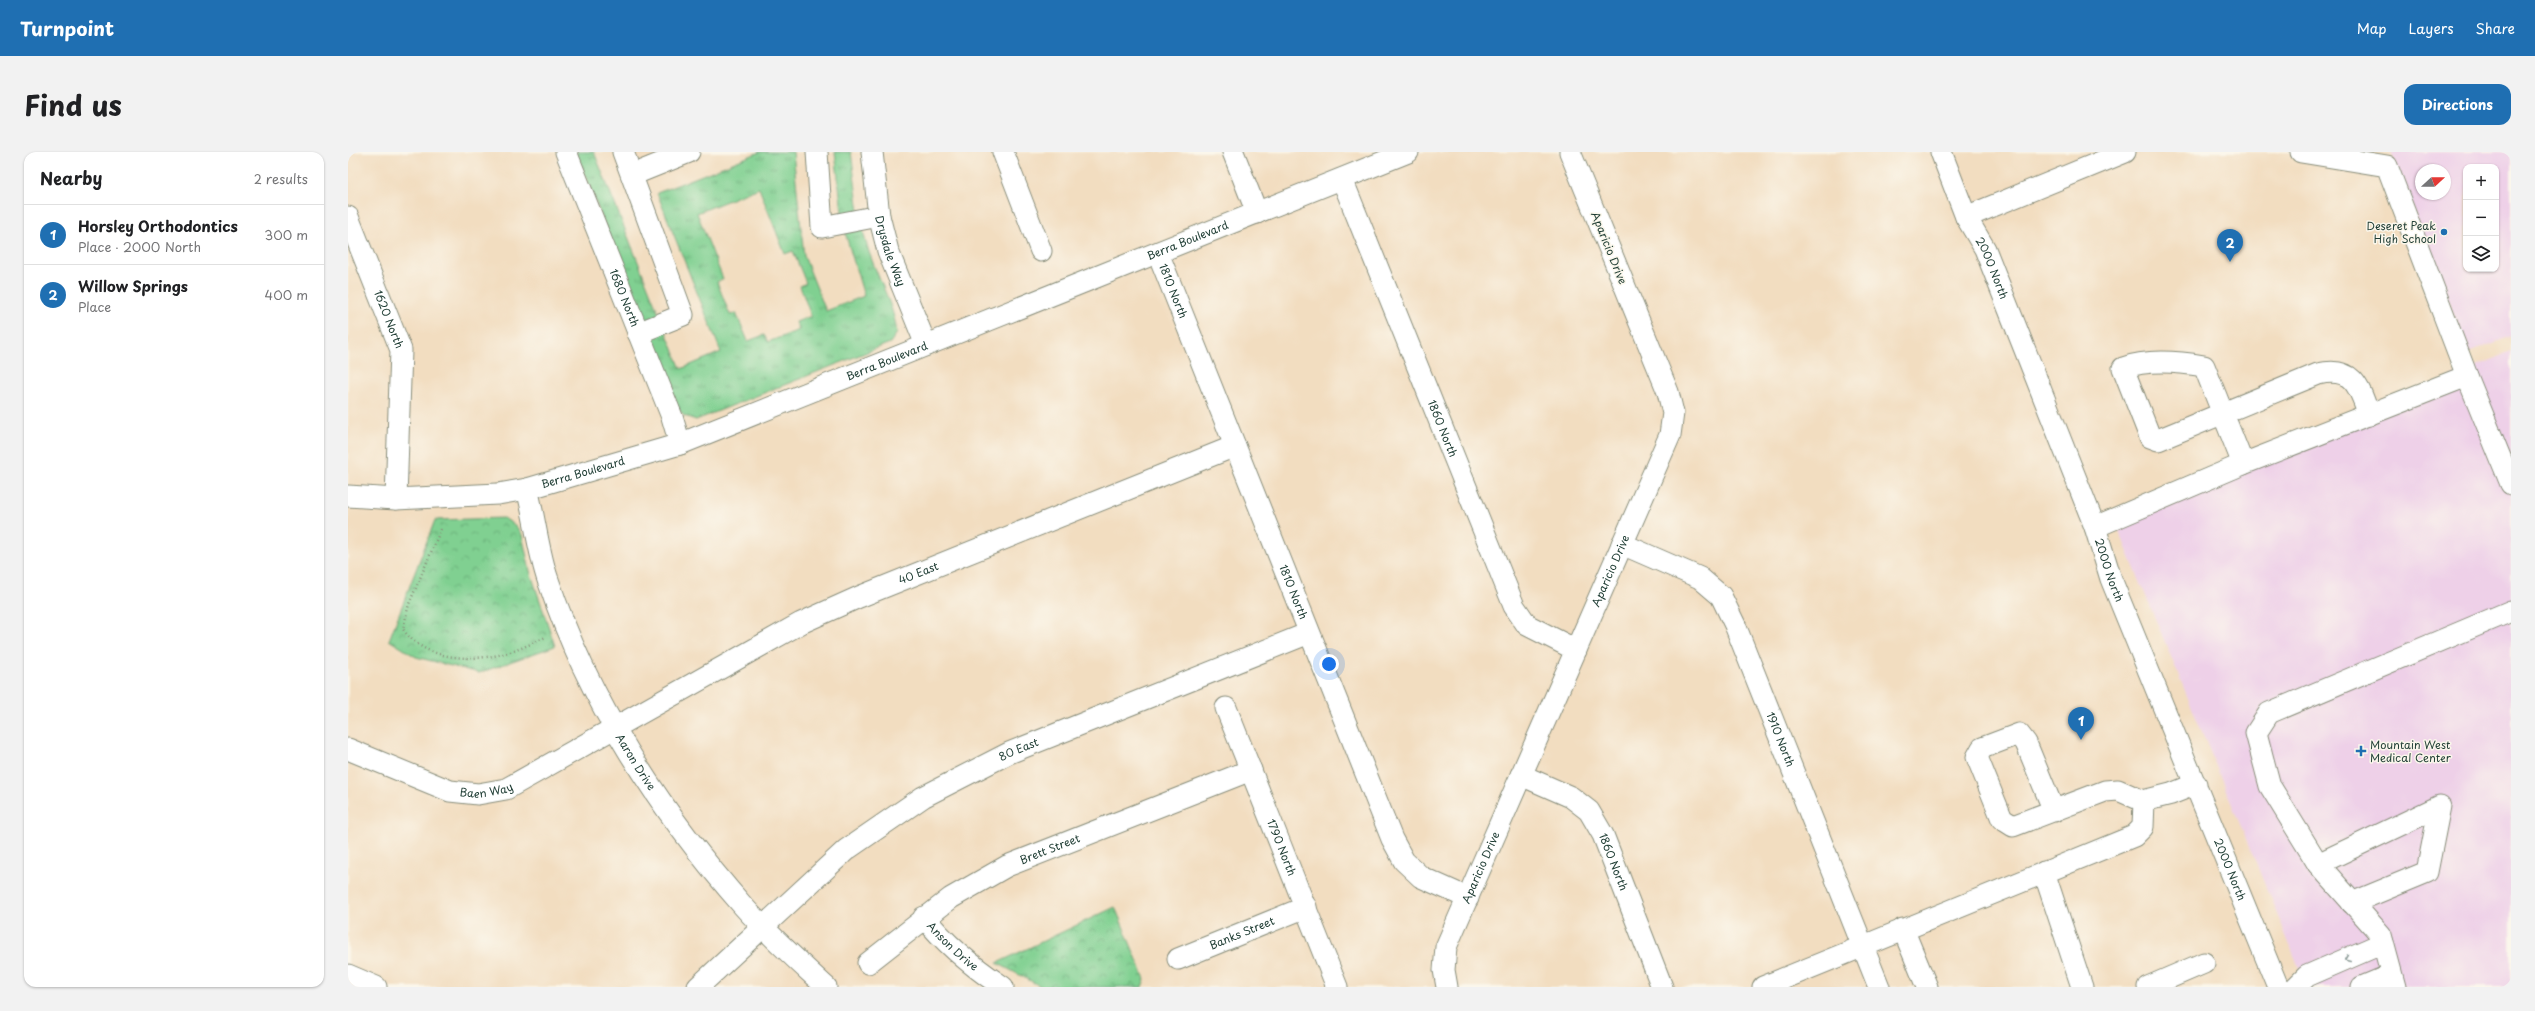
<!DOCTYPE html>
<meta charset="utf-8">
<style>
body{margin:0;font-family:"Playpen Sans",sans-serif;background:#f2f2f2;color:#202124}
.controls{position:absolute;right:12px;top:12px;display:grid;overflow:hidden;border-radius:8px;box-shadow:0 1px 3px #0004}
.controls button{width:36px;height:36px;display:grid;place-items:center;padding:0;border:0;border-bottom:1px solid #e0e0e0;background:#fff;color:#202124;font:20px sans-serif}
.compass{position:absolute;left:2067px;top:12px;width:36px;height:36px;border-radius:50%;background:#fff;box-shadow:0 1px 3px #0004;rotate:69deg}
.you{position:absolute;left:981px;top:512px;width:14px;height:14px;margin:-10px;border:3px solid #fff;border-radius:50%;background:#1a73e8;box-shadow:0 0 0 6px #1a73e833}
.badge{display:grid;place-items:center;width:26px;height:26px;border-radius:50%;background:#1f6fb2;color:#fff;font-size:13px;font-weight:700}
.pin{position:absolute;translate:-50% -33px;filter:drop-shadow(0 1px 2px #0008)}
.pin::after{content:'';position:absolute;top:21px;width:14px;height:12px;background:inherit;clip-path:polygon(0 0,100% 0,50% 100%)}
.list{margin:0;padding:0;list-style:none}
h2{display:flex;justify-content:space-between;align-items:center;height:52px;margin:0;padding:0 16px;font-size:17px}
h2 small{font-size:13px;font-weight:400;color:#757577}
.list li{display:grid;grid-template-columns:26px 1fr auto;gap:12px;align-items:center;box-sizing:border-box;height:60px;padding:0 16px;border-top:1px solid #e0e0e0}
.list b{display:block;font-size:15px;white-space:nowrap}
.list p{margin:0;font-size:13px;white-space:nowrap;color:#757577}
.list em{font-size:13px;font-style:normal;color:#757577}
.icon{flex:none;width:22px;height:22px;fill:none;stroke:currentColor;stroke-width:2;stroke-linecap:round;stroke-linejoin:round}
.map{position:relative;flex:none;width:2163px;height:835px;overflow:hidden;border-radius:12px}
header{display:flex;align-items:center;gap:24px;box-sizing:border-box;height:56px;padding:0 20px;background:#1f6fb2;color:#fff}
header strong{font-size:19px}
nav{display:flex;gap:22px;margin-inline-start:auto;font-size:14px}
.intro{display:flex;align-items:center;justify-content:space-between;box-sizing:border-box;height:96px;padding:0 24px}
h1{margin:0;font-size:28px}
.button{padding:10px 18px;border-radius:12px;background:#1f6fb2;color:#fff;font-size:14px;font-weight:700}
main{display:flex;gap:24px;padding:0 24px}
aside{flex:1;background:#fff;border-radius:12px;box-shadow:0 1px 3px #0004}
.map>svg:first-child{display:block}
</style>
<header>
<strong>Turnpoint</strong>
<nav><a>Map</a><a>Layers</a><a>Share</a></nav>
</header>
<div class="intro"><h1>Find us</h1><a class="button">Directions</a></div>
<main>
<aside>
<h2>Nearby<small>2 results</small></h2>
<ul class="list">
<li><span class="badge">1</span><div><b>Horsley Orthodontics</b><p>Place · 2000 North</p></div><em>300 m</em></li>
<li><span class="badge">2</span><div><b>Willow Springs</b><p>Place</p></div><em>400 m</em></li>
</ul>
</aside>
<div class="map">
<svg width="2163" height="835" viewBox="0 0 2163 835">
<defs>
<pattern id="grass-tufts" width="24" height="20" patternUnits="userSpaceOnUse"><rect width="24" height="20" fill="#80d091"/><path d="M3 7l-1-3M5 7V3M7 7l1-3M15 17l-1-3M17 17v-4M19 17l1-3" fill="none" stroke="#68aa77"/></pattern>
<pattern id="park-crowns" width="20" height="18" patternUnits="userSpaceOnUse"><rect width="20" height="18" fill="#80d091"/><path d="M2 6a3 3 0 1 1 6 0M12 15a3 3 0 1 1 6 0" fill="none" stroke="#68aa77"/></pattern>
</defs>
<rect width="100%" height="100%" fill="#fbf7ec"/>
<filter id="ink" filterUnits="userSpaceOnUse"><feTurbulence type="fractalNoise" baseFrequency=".025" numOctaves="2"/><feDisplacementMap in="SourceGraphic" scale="8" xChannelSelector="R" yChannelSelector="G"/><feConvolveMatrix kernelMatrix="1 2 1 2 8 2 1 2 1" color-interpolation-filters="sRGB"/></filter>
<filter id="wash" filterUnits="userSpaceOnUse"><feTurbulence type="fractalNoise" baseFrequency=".012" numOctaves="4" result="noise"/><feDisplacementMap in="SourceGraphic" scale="16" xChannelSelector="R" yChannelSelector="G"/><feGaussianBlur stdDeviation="0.9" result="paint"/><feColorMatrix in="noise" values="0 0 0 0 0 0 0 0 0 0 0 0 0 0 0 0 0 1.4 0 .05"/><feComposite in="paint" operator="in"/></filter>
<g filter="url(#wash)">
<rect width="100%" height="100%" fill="#f2ddc0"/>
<!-- built -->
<path fill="#eed0e8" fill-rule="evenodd" d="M 2043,0 L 2163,0 L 2163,184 L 2120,201 ZM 2118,15 L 2148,15 L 2148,117 L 2118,117 ZM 2073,18 L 2097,18 L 2097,42 L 2073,42 Z
M 2163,200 L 2163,835 L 1959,835 L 1765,364 Z"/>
<!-- grass -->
<path fill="url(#grass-tufts)" stroke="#508662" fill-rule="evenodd" d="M 228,0 L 246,0 L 333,217 L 373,200 L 309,41 L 412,0 L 445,0 L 456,104 L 478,159 L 516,144 L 496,77 L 487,0 L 503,0 C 508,33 510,68 521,100 C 530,127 546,153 549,181 L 542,191 L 348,268 L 336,264 L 329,256 ZM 411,36 L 437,102 L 445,99 L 458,131 L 452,134 L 463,164 L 448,170 L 451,178 L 420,190 L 416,183 L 400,189 L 388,161 L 382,163 L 369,130 L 375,127 L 349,61 Z"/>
<!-- park -->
<path fill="url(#park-crowns)" stroke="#508662" d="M 156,366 L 168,374 L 174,383 L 182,419 L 207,494 L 131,521 L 68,505 L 41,488 L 87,368 Z
M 767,755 L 797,827 L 794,835 L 694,835 L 649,811 Z"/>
</g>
<g filter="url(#ink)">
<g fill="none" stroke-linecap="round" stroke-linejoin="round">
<!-- minor casing -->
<g stroke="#888d7a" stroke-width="23">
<g id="minor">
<path id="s1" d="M 218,0 L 324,265 L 332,292"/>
<path d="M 275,0 L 335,163 L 290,181"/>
<path d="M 469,0 L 474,75 L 531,64"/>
<path id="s2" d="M 524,0 L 531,64 L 540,99 L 578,193"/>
<path d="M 655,0 L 693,99"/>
<path d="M 885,0 L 909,61"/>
<path id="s3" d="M 1593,0 L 1618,65 L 1637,97 L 1747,375 L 1763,427 L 1930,835"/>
<path d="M 1953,0 L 2039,14 L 2119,224"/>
<path d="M 284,23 L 341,0"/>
<path id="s4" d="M 994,27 L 1166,454 L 1179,473 L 1228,498"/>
<path id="s5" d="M 0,65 L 53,198 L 48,347"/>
<path d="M 1618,65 L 1777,0"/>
<path id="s6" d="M 810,101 L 1044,687 L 1056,709 L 1073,725 L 1120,746"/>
<path d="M 1895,312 L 1856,214 C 1832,210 1799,207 1775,216 L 1802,285 L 1810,288 L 1970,222 C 2005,214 2011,234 2021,263"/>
<path id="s7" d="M 179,337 C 187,366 190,399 200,428 C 240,548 312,660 396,755 C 421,783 450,809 478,835"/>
<path id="s8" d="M 0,344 L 48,347 L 150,342 L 179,337 L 332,292 L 1060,0"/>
<path d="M 1747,375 L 1895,312 L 2119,224 L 2163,332"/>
<path id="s9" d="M 1274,392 L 1352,426 L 1373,444 L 1387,473 L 1531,835"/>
<path id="s10" d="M 878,556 L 989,835"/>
<path id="s11" d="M 0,597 L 102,639 L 130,642 L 158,637 L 453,471 L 511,445 L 887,294"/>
<path id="s12" d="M 1173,623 L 1223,645 L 1241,659 L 1255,683 L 1314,835"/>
<path d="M 1706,659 L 1678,591 L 1671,582 L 1634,596 L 1629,605 L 1654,667 L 1665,674 L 1757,639 L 1770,638 L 1795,649 L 1823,642 L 1848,632"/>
<path d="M 1970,712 L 2092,654 L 2079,720 L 2004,751"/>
<path d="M 1696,720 L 1734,835"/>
<path id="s13" d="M 576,765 C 599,794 625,815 655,835"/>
<path d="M 1555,777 L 1579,835"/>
<path id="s14" d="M 830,807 L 958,755"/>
<path id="s15" d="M 520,811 L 603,746 L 659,714 L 903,618"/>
<path d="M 0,823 L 28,835"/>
<path id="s16" d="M 350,835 L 498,698 L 575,645 L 661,601 L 961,481"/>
<path id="s17" d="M 1099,835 L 1096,818 L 1098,795 L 1322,283 L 1325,261 L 1320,240 L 1222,0"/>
<path d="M 1415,835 L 1786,684 L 1795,675 L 1796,649"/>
<path d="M 1800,835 L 1856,811"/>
<path d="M 1948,835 L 1959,824 L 2035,791"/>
<path d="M 2014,835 L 2043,823"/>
<path d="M 2047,835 L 2033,783 L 1970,712 L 1922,634 L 1908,581 L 1921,561 L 2163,459"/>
</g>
</g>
<!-- path -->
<path stroke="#888d7a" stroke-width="2.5" stroke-dasharray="1 3" stroke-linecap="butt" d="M 93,377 L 61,452 L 55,477 C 75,508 122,510 155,502 C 169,499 184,491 198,485"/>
<!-- minor -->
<use href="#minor" stroke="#fff" stroke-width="21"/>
</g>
<!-- one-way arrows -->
<defs><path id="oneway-chevron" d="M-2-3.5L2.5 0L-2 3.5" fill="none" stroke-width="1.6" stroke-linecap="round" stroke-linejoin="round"/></defs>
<use stroke="#8f9e9a" href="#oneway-chevron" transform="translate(1999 807) rotate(157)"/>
</g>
<!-- markers -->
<g fill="#1f6fb2" stroke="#fbf7ec" stroke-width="1.5">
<circle cx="2096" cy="80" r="4"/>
<path d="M2011 593h4v4h4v4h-4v4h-4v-4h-4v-4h4z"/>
</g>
<g text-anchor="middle" stroke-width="3" stroke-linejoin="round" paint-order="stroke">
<!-- poi labels -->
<g font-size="11" fill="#1f3d34" stroke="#fbf7ec" text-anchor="end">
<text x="2088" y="78">Deseret Peak<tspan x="2088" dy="13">High School</tspan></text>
<text x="2022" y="597" text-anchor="start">Mountain West<tspan x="2022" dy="13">Medical Center</tspan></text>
</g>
<!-- street labels -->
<g font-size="11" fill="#1f3d34" stroke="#fbf7ec">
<text dy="4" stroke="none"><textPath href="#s8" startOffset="886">Berra Boulevard</textPath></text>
<text transform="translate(1261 96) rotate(68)" y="4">Aparicio Drive</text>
<text dy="4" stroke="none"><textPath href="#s2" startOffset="101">Drysdale Way</textPath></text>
<text dy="4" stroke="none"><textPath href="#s3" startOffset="127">2000 North</textPath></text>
<text dy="4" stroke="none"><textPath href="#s6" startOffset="41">1810 North</textPath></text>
<text dy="4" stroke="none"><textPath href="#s1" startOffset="157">1680 North</textPath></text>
<text dy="4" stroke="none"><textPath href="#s5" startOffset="110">1620 North</textPath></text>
<text dy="4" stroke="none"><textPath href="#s8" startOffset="562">Berra Boulevard</textPath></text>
<text dy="4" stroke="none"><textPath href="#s4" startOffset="269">1860 North</textPath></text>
<text dy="4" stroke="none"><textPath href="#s8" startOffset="238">Berra Boulevard</textPath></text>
<text dy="4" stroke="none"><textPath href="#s3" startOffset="451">2000 North</textPath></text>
<text dy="4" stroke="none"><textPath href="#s17" startOffset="451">Aparicio Drive</textPath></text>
<text dy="4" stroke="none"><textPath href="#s11" startOffset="633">40 East</textPath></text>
<text dy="4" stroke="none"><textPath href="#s6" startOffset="365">1810 North</textPath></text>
<text dy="4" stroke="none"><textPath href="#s9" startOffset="268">1910 North</textPath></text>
<text dy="4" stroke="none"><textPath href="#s16" startOffset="402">80 East</textPath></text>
<text dy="4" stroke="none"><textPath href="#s7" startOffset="296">Aaron Drive</textPath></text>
<text dy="4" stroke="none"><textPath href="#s11" startOffset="147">Baen Way</textPath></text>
<text dy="4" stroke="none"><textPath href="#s10" startOffset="150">1790 North</textPath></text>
<text dy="4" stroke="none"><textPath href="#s15" startOffset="216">Brett Street</textPath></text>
<text dy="4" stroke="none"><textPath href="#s12" startOffset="134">1860 North</textPath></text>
<text dy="4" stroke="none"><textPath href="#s17" startOffset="127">Aparicio Drive</textPath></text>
<text dy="4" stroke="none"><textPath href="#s3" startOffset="774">2000 North</textPath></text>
<text dy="4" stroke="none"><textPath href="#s14" startOffset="69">Banks Street</textPath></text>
<text dy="4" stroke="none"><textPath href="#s13" startOffset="41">Anson Drive</textPath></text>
</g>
</g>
</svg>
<div class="controls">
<button>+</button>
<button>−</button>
<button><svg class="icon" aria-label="layers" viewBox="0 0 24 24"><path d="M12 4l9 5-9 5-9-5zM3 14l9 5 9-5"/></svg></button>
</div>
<svg class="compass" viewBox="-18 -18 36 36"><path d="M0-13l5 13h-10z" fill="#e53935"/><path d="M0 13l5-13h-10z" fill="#757577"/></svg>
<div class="you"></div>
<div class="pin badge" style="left:1733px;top:588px">1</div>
<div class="pin badge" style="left:1882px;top:110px">2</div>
</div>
</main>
